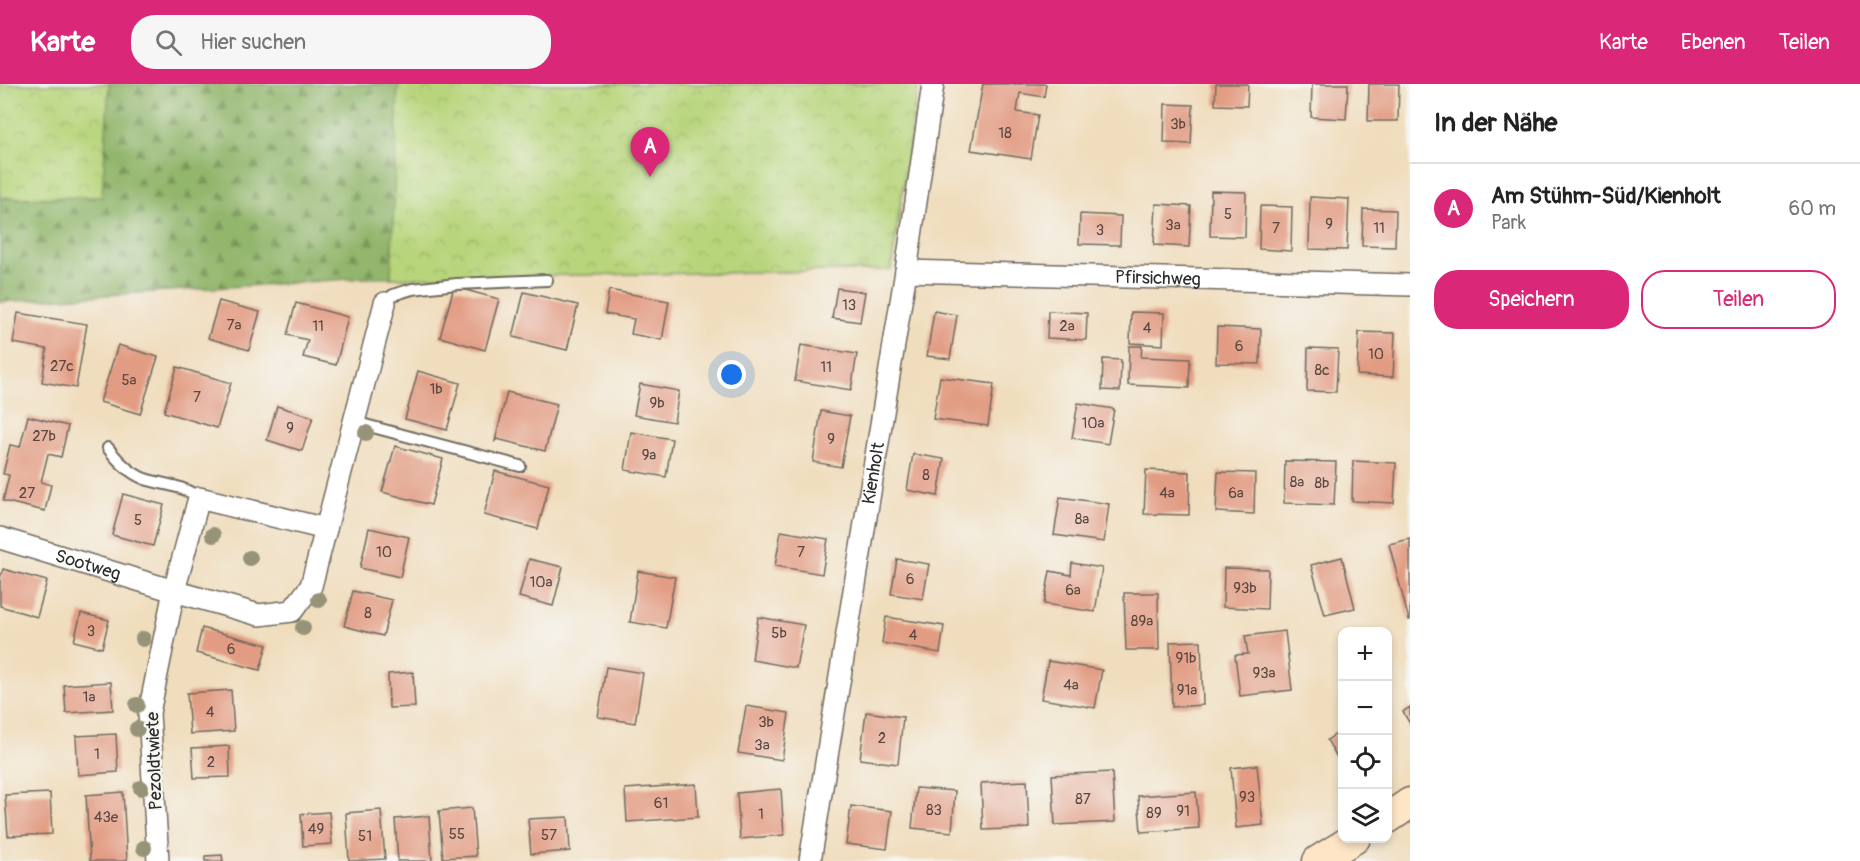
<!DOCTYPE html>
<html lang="de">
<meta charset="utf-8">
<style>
body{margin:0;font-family:Pangolin,sans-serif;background:#f6f6f6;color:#222}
.controls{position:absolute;right:18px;bottom:18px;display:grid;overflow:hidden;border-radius:12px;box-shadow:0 3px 9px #0003}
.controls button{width:54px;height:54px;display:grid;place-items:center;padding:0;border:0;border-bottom:2px solid #e0e0e0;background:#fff;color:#222;font:30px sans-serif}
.you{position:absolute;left:732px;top:291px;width:21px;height:21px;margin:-15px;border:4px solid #fff;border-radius:50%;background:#1a73e8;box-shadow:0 0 0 9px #1a73e833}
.badge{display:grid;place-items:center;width:39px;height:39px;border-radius:50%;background:#db2777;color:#fff;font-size:20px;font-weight:700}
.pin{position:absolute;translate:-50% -50px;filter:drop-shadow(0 2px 3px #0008)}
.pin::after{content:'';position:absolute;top:32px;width:21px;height:18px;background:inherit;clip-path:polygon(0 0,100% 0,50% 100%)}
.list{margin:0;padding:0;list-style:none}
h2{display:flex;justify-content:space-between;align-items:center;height:78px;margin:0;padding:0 24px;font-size:26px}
h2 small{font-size:20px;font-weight:400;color:#767676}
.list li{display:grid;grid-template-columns:39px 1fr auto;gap:18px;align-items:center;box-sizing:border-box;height:90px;padding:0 24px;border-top:2px solid #e0e0e0}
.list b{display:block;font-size:22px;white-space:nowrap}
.list p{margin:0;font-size:20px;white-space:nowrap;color:#767676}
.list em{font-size:20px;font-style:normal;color:#767676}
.actions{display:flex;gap:12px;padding:18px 24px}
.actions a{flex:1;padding:14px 0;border:2px solid #db2777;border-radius:24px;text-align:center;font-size:21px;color:#db2777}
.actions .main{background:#db2777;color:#fff}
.icon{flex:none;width:33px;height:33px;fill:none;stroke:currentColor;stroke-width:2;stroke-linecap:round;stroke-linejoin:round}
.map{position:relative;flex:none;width:1410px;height:777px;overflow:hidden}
header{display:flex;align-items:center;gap:36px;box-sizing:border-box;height:84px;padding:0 30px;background:#db2777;color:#fff}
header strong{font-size:28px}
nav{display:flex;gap:33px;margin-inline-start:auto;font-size:21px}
.search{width:420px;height:54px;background:#f6f6f6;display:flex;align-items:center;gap:15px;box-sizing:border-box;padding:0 21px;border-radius:24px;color:#767676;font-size:22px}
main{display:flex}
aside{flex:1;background:#fff}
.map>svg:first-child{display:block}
</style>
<header>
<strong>Karte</strong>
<div class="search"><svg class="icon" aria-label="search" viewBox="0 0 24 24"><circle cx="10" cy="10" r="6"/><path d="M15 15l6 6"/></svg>Hier suchen</div>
<nav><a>Karte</a><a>Ebenen</a><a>Teilen</a></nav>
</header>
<main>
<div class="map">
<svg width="1410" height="777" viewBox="0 0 1410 777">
<defs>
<pattern id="forest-firs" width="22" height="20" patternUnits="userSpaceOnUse" patternTransform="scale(1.5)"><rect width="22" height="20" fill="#92b66c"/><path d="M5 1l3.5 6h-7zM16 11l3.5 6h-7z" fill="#779459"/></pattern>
<pattern id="park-crowns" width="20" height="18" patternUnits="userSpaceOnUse" patternTransform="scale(1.5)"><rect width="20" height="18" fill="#b8d57c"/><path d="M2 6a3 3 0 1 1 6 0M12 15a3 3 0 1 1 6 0" fill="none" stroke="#9eb76b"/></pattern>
</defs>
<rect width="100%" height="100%" fill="#f6f6f2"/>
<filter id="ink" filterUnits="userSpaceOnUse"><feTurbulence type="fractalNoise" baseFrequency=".0167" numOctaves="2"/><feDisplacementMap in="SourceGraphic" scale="12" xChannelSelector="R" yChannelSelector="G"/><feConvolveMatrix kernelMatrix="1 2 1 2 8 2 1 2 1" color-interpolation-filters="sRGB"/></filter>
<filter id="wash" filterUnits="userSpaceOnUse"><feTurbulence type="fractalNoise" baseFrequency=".008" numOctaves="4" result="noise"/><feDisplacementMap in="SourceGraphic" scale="24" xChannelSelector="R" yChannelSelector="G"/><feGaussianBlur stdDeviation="1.35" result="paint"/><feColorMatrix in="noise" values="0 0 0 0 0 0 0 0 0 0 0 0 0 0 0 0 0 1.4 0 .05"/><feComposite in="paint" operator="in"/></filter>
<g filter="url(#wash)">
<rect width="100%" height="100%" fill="#f0ddbd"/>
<!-- forest -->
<path fill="url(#forest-firs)" stroke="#5e704c" stroke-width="1.5" d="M 109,0 L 918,0 L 891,186 L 364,194 L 0,218 L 0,114 L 102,113 Z"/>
<!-- park -->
<path fill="url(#park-crowns)" stroke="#728054" stroke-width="1.5" d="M 0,0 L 109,0 L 102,113 L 0,114 Z
M 398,0 L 918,0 L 891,186 L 391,194 Z"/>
<g id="blocks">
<!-- building -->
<path fill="#e29c83" d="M 983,0 L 1046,0 L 1044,13 L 1020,9 L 1017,28 L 1038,31 L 1031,75 L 971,66 Z
M 1216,0 L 1248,0 L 1247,22 L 1215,21 Z
M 1312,0 L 1348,0 L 1346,35 L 1311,33 Z
M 1369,0 L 1399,0 L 1398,37 L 1368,37 Z
M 1165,20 L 1193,21 L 1191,60 L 1164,59 Z
M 1211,107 L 1246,108 L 1245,153 L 1210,152 Z
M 1310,113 L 1349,115 L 1347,166 L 1309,165 Z
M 1156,120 L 1191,122 L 1189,163 L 1154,161 Z
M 1260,122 L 1292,123 L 1291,167 L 1259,165 Z
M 1363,125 L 1396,126 L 1395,163 L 1362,162 Z
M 1080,130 L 1121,132 L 1120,161 L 1079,160 Z
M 454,203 L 499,215 L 485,266 L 440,253 Z
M 837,204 L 865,208 L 860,238 L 832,234 Z
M 609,206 L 669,217 L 662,256 L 631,250 L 634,235 L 605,230 Z
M 524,208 L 578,221 L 567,266 L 513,253 Z
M 219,217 L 260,228 L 249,266 L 208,254 Z
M 296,219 L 348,233 L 336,281 L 303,273 L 308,256 L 287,251 Z
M 934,227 L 957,231 L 950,275 L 927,272 Z
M 1048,227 L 1087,229 L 1086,256 L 1047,254 Z
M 1131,228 L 1164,229 L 1163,261 L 1130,259 Z
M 18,229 L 87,240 L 76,304 L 42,298 L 47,265 L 13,259 Z
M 1217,243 L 1261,245 L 1260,280 L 1216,279 Z
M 1359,248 L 1395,249 L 1393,293 L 1357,291 Z
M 118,261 L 158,273 L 140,330 L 100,318 Z
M 801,261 L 857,270 L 851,306 L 795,297 Z
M 1129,262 L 1142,262 L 1141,273 L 1190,275 L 1189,304 L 1128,301 Z
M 1308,264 L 1338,265 L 1336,308 L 1307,307 Z
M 1103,275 L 1121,276 L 1120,307 L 1102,306 Z
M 177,283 L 231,299 L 217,344 L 164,328 Z
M 418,287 L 460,299 L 447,346 L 405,335 Z
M 940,293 L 994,300 L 988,342 L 933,335 Z
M 640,300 L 679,307 L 674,338 L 634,331 Z
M 507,308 L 557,320 L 545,367 L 497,355 L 495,357 Z
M 1078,319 L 1114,325 L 1108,360 L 1072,354 Z
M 277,322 L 313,333 L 302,367 L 267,356 Z
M 821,327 L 850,332 L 841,383 L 813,378 Z
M 28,332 L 68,342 L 61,373 L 48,370 L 41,398 L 51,401 L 45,427 L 3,417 L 9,391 L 3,390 L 10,361 L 20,363 Z
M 631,348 L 672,355 L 666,393 L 625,386 Z
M 395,362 L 443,375 L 431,421 L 382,408 Z
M 913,370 L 944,375 L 938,412 L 907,406 Z
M 1285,377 L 1336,378 L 1334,421 L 1284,419 Z
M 1353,377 L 1396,379 L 1394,419 L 1352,417 Z
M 1146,386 L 1190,388 L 1189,431 L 1144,430 Z
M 495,387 L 549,401 L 538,445 L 484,431 Z
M 1218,388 L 1255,389 L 1254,430 L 1216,428 Z
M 123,410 L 164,421 L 153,462 L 112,451 Z
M 1060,413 L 1109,420 L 1104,458 L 1054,451 Z
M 369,444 L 409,453 L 400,493 L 360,484 Z
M 781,447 L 828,455 L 822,490 L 775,482 Z
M 1410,455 L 1410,536 L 1409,536 L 1389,460 Z
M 1342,473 L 1355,524 L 1325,531 L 1311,481 Z
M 529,475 L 563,483 L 553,522 L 519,513 Z
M 897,475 L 929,480 L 923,515 L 891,510 Z
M 1072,479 L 1102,484 L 1095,528 L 1044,520 L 1050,487 L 1071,491 Z
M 1224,484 L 1268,485 L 1267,525 L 1223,523 Z
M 3,485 L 47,497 L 37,533 L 0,522 L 0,494 Z
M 638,487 L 675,493 L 666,544 L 630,538 Z
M 353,507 L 392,516 L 383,552 L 344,542 Z
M 1124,509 L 1158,509 L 1159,566 L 1126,566 Z
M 81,529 L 109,536 L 102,564 L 74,557 Z
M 758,533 L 804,541 L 796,584 L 752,576 Z
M 886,533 L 944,542 L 940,569 L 882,559 Z
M 202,544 L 267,561 L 260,586 L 196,569 Z
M 1285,547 L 1292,606 L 1240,612 L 1235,571 L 1248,570 L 1245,552 Z
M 1201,557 L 1203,621 L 1172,623 L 1170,558 Z
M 1048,577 L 1102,586 L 1095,624 L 1041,615 Z
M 606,583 L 643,589 L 635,639 L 598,633 Z
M 413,588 L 415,623 L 389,624 L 388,590 Z
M 111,598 L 113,626 L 66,629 L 64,601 Z
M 231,606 L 234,647 L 190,650 L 187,609 Z
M 746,622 L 789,629 L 782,676 L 738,669 Z
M 1410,623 L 1410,640 L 1403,628 Z
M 866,628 L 903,633 L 898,680 L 860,675 Z
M 1342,646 L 1342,682 L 1327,656 Z
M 116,650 L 118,688 L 78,691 L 76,652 Z
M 229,662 L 230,693 L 194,694 L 192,664 Z
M 1257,681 L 1263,741 L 1236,744 L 1231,684 Z
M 1112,688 L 1115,738 L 1055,741 L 1052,691 Z
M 1027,697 L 1029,744 L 983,746 L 981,699 Z
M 696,700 L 698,733 L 627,738 L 625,705 Z
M 916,704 L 955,707 L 952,748 L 912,744 Z
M 781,705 L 784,751 L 740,755 L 737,709 Z
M 123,708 L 127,777 L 90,777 L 86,711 Z
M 1196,708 L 1199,744 L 1141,748 L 1138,712 Z
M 50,709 L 52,750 L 8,752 L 5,711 Z
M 851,722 L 892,727 L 887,765 L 846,760 Z
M 472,724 L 476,772 L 443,774 L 439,727 Z
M 381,726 L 385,775 L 349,777 L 346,729 Z
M 329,728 L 332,760 L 303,762 L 301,730 Z
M 429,732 L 432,777 L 398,777 L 395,735 Z
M 568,733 L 570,767 L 531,770 L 528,735 Z
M 222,771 L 223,777 L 205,777 L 205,772 Z"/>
</g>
</g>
<g filter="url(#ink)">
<use href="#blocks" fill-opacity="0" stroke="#70695e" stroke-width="1.5"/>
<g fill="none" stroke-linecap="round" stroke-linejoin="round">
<!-- lane casing -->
<g stroke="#70695e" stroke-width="14">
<path id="lane" d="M 385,219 L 393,211 L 412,205 L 457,200 L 547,196
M 354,338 L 520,382
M 108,364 C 118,377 129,389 145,395 C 164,401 183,401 199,414"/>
</g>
<!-- street casing -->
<g stroke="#70695e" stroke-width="24">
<g id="street">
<path id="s1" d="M 906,187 L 1410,201"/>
<path d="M 326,445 L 385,219"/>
<path id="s2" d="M 0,454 L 174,507 L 259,531 L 292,527 L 311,502 L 326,445 L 199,414 L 174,507 L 149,629 L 158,777"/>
<path id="s3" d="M 810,777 L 906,187 L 933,0"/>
</g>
</g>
<!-- secondary casing -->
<g stroke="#70695e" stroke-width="33">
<path id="secondary" d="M 1388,734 L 1410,719
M 1318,777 L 1355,754"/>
</g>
<!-- lane -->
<use href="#lane" stroke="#fff" stroke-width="10"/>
<!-- street -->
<use href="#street" stroke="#fff" stroke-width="21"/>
<!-- secondary -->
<use href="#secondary" stroke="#fde5c5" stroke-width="30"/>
</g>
<!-- trees -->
<g fill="#979378">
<circle cx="366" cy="349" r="8"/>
<circle cx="213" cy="451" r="8"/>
<circle cx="250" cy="474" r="8"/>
<circle cx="319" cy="516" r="8"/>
<circle cx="303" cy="544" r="8"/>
<circle cx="143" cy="555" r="8"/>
<circle cx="137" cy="621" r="8"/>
<circle cx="137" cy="645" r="8"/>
<circle cx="141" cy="704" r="8"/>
<circle cx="144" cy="764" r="8"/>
</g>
</g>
<g text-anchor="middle" stroke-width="4.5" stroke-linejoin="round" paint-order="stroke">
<!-- number labels -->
<g font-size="15" fill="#594741">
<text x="1178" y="45">3b</text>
<text x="1005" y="54">18</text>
<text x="1228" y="135">5</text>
<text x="1329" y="145">9</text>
<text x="1173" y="146">3a</text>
<text x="1276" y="149">7</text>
<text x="1379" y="149">11</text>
<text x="1100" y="151">3</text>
<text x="849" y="226">13</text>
<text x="234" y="246">7a</text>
<text x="318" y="247">11</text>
<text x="1067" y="247">2a</text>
<text x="1147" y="249">4</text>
<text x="1239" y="267">6</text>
<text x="1376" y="275">10</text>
<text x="62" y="287">27c</text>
<text x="826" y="288">11</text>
<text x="1322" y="291">8c</text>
<text x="129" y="301">5a</text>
<text x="436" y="310">1b</text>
<text x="197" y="318">7</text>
<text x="657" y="324">9b</text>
<text x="1093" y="344">10a</text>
<text x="290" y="349">9</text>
<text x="44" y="357">27b</text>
<text x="831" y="360">9</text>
<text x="649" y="376">9a</text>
<text x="926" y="396">8</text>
<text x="1297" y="403">8a</text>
<text x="1322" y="404">8b</text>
<text x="27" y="414">27</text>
<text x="1167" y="414">4a</text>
<text x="1236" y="414">6a</text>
<text x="1082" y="440">8a</text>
<text x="138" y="441">5</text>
<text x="384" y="473">10</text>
<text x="801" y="473">7</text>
<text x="910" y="500">6</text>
<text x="541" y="503">10a</text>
<text x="1245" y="509">93b</text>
<text x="1073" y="511">6a</text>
<text x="368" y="534">8</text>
<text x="1142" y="542">89a</text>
<text x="91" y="552">3</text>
<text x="779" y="554">5b</text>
<text x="913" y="556">4</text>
<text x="231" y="570">6</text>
<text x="1186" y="579">91b</text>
<text x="1264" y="594">93a</text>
<text x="1071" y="606">4a</text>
<text x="1187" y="611">91a</text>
<text x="89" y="618">1a</text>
<text x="210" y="633">4</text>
<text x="766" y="643">3b</text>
<text x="882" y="659">2</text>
<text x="762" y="666">3a</text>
<text x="97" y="675">1</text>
<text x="211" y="683">2</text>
<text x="1247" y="718">93</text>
<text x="1083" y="720">87</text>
<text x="661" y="724">61</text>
<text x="934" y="731">83</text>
<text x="1183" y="732">91</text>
<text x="1154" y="734">89</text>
<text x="761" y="735">1</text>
<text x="106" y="738">43e</text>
<text x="316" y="750">49</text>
<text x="457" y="755">55</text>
<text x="549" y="756">57</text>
<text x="365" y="757">51</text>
</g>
<!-- street labels -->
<g font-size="18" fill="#2b2b2b" stroke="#f6f6f2">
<text dy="6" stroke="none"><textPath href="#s1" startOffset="252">Pfirsichweg</textPath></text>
<text dy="6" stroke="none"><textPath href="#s3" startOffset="393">Kienholt</textPath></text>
<text dy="6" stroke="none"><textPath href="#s2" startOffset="92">Sootweg</textPath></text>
<text transform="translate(154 677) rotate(-92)" y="6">Pezoldtwiete</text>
</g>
</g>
</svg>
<div class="controls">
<button>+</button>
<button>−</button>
<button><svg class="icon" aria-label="locate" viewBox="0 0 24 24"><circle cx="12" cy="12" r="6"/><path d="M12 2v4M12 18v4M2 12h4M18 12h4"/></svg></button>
<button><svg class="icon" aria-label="layers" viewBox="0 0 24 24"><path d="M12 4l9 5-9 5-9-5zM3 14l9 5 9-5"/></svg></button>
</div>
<div class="you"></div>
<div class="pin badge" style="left:650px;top:93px">A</div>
</div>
<aside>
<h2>In der Nähe<small></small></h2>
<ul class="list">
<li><span class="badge">A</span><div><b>Am Stühm-Süd/Kienholt</b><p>Park</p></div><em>60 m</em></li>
</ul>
<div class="actions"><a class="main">Speichern</a><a>Teilen</a></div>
</aside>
</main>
